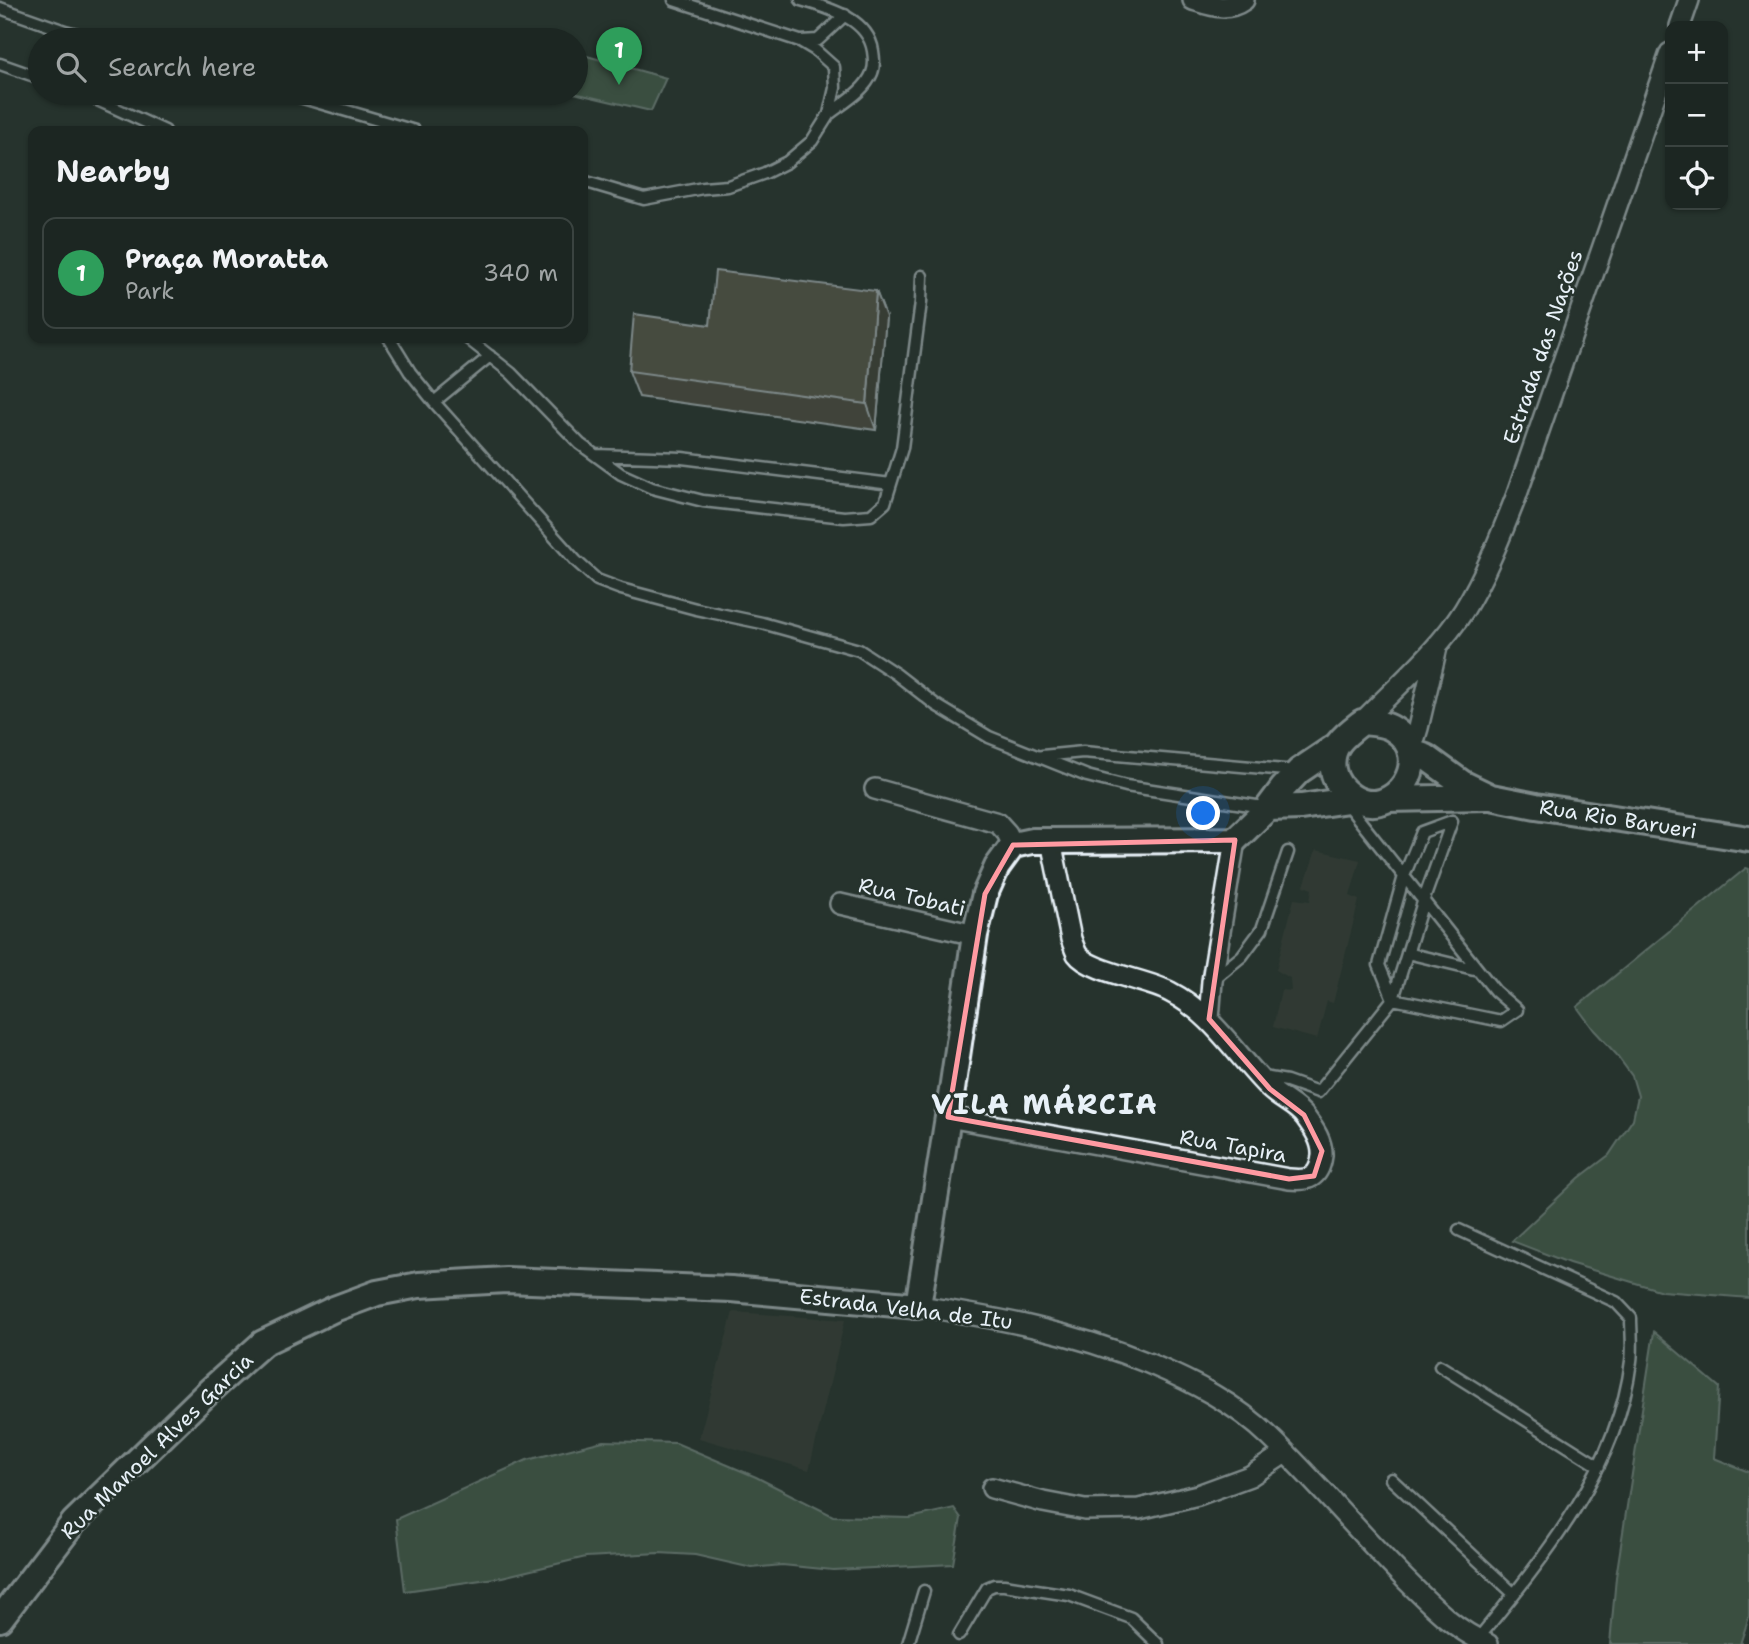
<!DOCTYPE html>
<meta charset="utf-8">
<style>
body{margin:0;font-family:"Shantell Sans",sans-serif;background:#252e2a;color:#f1f3f6}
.controls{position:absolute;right:21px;top:21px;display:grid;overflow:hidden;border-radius:14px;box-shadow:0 2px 5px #0004}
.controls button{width:63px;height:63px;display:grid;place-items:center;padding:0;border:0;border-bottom:2px solid #3a4340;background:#1c2622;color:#f1f3f6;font:35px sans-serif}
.you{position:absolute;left:1204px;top:814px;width:24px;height:24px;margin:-18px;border:5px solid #fff;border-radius:50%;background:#1a73e8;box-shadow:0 0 0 10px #1a73e833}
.badge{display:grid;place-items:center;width:46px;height:46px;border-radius:50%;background:#ff9aa2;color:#fff;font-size:23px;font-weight:700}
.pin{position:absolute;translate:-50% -58px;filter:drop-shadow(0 2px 4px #0008)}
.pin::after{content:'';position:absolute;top:37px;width:24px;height:21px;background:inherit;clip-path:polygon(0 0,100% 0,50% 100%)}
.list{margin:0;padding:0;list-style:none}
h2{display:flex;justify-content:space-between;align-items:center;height:91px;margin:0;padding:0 28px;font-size:30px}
h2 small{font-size:23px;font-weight:400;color:#a0a5a5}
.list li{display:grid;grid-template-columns:46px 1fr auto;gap:21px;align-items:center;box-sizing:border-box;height:112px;margin:0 14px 14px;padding:0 14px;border:2px solid #3a4340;border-radius:14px}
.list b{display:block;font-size:26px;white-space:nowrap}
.list p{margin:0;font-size:23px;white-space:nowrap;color:#a0a5a5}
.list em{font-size:23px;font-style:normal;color:#a0a5a5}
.icon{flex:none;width:38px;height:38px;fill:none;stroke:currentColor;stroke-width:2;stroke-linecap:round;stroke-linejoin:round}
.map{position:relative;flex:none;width:1749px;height:1644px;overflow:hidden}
.search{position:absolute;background:#1c2622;box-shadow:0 2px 5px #0004;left:28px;top:28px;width:560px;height:77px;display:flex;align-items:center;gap:18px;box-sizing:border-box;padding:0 24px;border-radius:38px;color:#a0a5a5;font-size:26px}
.panel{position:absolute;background:#1c2622;box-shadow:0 2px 5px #0004;left:28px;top:126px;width:560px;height:217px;border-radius:14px}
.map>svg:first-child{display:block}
</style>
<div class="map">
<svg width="1749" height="1644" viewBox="0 0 1749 1644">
<rect width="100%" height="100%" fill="#26332d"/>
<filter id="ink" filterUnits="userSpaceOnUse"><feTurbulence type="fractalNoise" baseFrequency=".0143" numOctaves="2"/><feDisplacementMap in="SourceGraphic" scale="14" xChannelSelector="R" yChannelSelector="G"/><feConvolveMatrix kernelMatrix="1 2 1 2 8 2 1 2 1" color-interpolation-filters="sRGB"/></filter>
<g filter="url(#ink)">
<!-- built -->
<path fill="#3c433a" d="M 1316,850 L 1360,860 L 1350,896 L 1359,900 L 1333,1003 L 1327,1001 L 1317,1039 L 1273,1027 L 1281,990 L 1291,991 L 1290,978 L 1276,970 L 1294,899 L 1310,901 L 1312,889 L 1304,886 Z
M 733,1312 L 845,1320 L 809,1470 L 699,1438 Z"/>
<!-- green -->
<path fill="#527059" stroke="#9db0a8" stroke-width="2" d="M 576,53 L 666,78 L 651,111 L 574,93 L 576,93 Z
M 1746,868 L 1749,869 L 1749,1298 L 1662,1291 L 1569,1263 L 1512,1241 L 1579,1178 L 1609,1155 L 1633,1119 L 1638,1096 L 1632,1076 L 1616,1054 L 1594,1030 L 1577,1007 Z
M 1654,1332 L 1719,1387 L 1714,1458 L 1749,1472 L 1749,1617 L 1740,1644 L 1610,1644 L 1616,1577 Z
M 603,1441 L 676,1443 L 756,1477 L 833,1516 L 910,1518 L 954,1508 L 961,1518 L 953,1564 L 833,1570 L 782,1565 L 752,1568 L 695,1555 L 659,1553 L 586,1557 L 502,1577 L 405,1591 L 396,1519 L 527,1460 Z"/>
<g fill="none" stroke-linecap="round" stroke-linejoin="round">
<!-- service casing -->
<g stroke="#e8f1f8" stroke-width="15">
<path id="service" d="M 801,0 C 828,8 868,18 873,51 C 874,57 875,66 872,73 C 865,91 843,103 829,114
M 0,8 L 65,31 L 101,40
M 801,41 L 818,40 L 845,15
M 0,64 L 40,78
M 82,93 L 165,131
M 286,93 L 415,131
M 583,181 L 644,199 L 703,188 L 728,186 L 765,173 L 787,162 L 812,141 L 829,114 L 835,88 L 834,67 L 815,50 L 800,41 L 674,0
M 389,338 L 410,372 L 434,402 L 576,561 L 597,580 L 621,589 L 696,609 L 762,623 L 859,650 L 896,674 L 936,705 L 989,737 L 1087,776 L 1126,786 L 1263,807
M 467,338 L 511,373 L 580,444 L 621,474 L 652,488 L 703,501 L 844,517 L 871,515 L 885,503 L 902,448 L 921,302 L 922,276
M 434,402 L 490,356
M 596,455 L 682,458 L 891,484
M 1042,756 L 1083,752 L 1296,771
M 1345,802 L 1495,991 L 1517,1010 L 1501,1021 L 1393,999 L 1379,965 L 1404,876 L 1422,832 L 1452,821
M 1407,953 L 1478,970
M 1215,978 L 1242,956 L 1262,929 L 1288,852
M 1263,1077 L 1287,1081 L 1318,1092 L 1393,999 L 1423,902 L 1452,821
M 1459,1230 L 1616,1302 L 1631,1318 C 1631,1332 1633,1347 1631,1361 C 1618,1469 1544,1558 1477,1640
M 1440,1366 L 1599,1466
M 1391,1479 L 1514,1594
M 959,1635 L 987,1588 L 994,1585 L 1004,1585 L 1069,1595 L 1131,1618 L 1158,1644
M 908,1644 L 924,1591"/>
</g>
<!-- minor casing -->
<g stroke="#e8f1f8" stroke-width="24">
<path id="minor" d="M 1193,0 C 1212,6 1227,12 1244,0
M 1680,26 L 1689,0
M 1362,722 C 1394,689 1440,649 1464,610 C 1486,574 1501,535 1516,497 L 1670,53
M 1409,747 L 1414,741 L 1418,728 L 1437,647
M 875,789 L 998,823 L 1007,833 L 1013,845
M 840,904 L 975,935
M 1209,1019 L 1212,981 L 1235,840
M 948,1117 L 1289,1179 C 1309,1181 1319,1178 1322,1156 C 1323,1142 1314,1129 1306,1118 C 1297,1105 1280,1099 1269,1088 C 1236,1055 1213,1014 1170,992 C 1149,980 1090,972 1077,954 C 1075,950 1073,944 1071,939 L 1051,841
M 918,1306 C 999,1318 1072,1332 1148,1363 C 1193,1382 1235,1403 1270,1437 C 1317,1482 1359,1533 1405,1579 C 1430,1604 1455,1630 1488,1644
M 992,1488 L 1043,1502 L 1085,1510 L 1139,1509 L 1198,1495 L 1250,1476 L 1285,1453"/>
</g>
<!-- tertiary casing -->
<g stroke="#e8f1f8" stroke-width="30">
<path id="tertiary" d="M 1362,722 C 1372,723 1384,723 1393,729 C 1438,757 1393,825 1351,796 C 1342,790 1335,781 1333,770 C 1329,746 1345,735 1362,722 Z
M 1411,752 L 1426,757 L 1462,783 L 1491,797 L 1536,806 L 1749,839
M 1388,799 L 1487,797
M 1268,808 L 1301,807 L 1355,799
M 0,1619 L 74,1522 L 206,1394 L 263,1343 L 334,1309 L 377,1293 L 419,1285 L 506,1280 L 731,1289 L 918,1306 L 948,1117 L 975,935 L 985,894 L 997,867 L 1013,845 L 1032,841 L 1051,841 L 1235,840 L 1268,808 L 1283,788 L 1299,771 L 1336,746"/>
</g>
<!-- service -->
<use href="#service" stroke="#26332d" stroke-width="10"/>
<!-- minor -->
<use href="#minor" stroke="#26332d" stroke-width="19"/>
<!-- tertiary -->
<use href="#tertiary" stroke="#26332d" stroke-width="24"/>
</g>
<!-- wall -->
<path fill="#5f594b" stroke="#e8f1f8" stroke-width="2" d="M 876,291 L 886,317 L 876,430 L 639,397 L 629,371 L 710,325 Z"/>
<!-- shaded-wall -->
<path fill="#4d483d" stroke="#e8f1f8" stroke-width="2" d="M 876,291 L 886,317 L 876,430 L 867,404 Z"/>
<!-- building -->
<path fill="#6e6757" stroke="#e8f1f8" stroke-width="2" d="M 715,271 L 876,291 L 867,404 L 629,371 L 634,314 L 710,325 Z"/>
</g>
<!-- marked area -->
<path d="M0 0H1749V1644H0ZM 1235,840 L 1209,1019 L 1270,1089 L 1304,1115 L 1322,1151 L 1314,1176 L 1289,1179 L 948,1117 L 985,894 L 1013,845 Z" fill="#26332d" fill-opacity=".55" fill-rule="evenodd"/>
<path fill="none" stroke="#ff9aa2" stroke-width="5" stroke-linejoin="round" d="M 1235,840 L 1209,1019 L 1270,1089 L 1304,1115 L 1322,1151 L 1314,1176 L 1289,1179 L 948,1117 L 985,894 L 1013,845 Z"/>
<g text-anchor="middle" stroke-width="5" stroke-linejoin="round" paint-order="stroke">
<!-- street labels -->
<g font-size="21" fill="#e8f1f8" stroke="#26332d">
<text transform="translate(1543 347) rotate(-71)" y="7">Estrada das Nações</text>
<text transform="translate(1618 819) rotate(9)" y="7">Rua Rio Barueri</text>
<text transform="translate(912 897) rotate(13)" y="7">Rua Tobati</text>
<text transform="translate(1233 1146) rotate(10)" y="7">Rua Tapira</text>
<text transform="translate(906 1309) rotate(7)" y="7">Estrada Velha de Itu</text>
<text transform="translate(157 1446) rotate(-44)" y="7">Rua Manoel Alves Garcia</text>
</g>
<!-- district labels -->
<g font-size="28" font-weight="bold" letter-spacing="2" fill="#e8f1f8" stroke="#26332d">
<text x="1045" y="1114">VILA MÁRCIA</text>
</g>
</g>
</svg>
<div class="controls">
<button>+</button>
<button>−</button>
<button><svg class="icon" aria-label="locate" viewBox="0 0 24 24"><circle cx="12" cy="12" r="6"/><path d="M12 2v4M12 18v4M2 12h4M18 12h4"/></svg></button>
</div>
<div class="you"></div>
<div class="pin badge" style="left:619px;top:85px;background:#2e9e5b">1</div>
<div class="search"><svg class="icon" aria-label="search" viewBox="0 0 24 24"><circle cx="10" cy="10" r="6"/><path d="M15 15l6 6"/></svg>Search here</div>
<section class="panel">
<h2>Nearby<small></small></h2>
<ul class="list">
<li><span class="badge" style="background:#2e9e5b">1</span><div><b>Praça Moratta</b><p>Park</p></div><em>340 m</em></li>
</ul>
</section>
</div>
